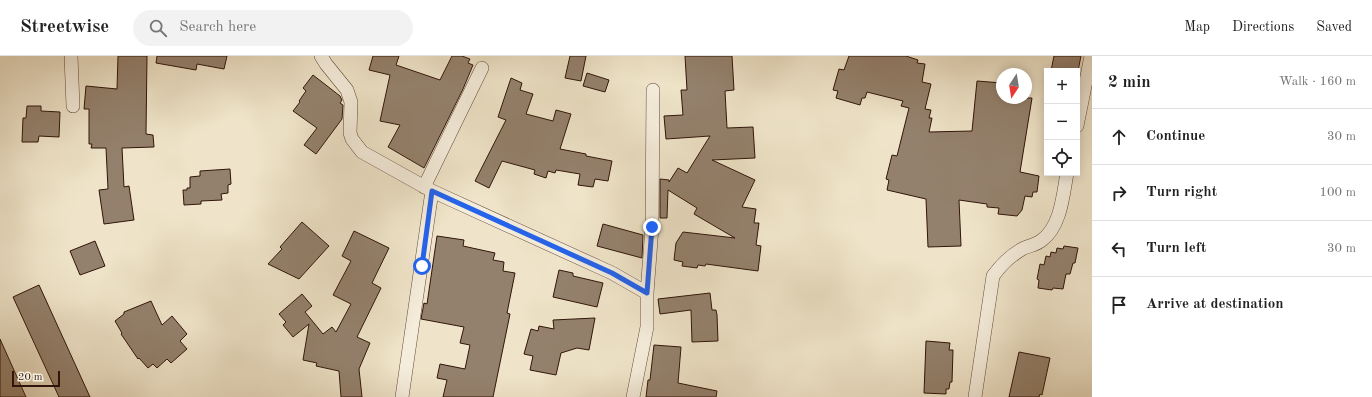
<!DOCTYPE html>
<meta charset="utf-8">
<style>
body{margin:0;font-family:"Old Standard TT",serif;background:#f2f2f2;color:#222}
.controls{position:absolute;right:12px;top:12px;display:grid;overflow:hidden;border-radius:0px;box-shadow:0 2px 10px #0003}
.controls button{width:36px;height:36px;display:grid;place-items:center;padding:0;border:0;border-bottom:1px solid #e0e0e0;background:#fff;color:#222;font:20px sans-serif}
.compass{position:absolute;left:996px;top:12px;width:36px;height:36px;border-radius:50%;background:#fff;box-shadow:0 2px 10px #0003;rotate:192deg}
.scale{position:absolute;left:12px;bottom:10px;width:48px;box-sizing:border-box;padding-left:4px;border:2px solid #31150a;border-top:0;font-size:11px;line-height:14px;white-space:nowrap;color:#31150a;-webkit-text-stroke:3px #f5eddc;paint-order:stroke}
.stop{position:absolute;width:12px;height:12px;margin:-9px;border:3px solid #2563eb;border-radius:50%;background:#fff}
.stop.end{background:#2563eb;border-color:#fff;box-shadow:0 1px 4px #0008}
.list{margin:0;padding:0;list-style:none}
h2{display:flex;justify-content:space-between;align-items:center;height:52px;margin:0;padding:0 16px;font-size:17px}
h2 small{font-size:13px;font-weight:400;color:#767676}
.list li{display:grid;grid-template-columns:26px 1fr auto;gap:12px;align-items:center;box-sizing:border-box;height:56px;padding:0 16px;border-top:1px solid #e0e0e0}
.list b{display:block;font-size:15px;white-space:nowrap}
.list em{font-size:13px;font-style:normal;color:#767676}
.icon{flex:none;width:22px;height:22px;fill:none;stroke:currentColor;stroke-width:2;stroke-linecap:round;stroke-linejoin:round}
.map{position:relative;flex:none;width:1092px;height:341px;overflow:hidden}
header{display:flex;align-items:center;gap:24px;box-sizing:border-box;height:56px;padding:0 20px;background:#fff;border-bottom:1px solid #e0e0e0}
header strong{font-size:19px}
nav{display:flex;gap:22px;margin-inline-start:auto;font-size:14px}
.search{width:280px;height:36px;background:#f2f2f2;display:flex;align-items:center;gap:10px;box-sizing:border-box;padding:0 14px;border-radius:22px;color:#767676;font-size:15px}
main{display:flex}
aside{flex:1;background:#fff}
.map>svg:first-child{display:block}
</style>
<header>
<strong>Streetwise</strong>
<div class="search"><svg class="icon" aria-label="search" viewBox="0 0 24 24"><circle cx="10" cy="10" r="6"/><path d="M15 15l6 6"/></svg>Search here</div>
<nav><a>Map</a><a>Directions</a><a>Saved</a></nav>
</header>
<main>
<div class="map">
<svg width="1092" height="341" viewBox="0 0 1092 341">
<rect width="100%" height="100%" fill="#efe4c9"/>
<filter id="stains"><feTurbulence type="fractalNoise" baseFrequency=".005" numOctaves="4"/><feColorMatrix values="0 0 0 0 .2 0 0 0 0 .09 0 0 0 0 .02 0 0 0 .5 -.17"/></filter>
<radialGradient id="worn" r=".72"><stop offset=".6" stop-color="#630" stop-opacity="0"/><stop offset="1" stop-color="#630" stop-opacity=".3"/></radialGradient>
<!-- building -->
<path fill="#94816d" stroke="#31150a" d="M 118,0 L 147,0 L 146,78 L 153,79 L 154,91 L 122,92 L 124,131 L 129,130 L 134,164 L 104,168 L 99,134 L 108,133 L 106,92 L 91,92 L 92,88 L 89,88 L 89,53 L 84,53 L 86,30 L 117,33 Z
M 157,0 L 227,0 L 224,13 L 197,8 L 196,14 L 156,7 Z
M 373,0 L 399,0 L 396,9 L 440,24 L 452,0 L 462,0 L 470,3 L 468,7 L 473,9 L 463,33 L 424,112 L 388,91 L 400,69 L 380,65 L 390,19 L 369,14 Z
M 570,0 L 586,0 L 581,25 L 565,22 Z
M 685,0 L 732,0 L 734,34 L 725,35 L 727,72 L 753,71 L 755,102 L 712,104 L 755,124 L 742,151 L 756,153 L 754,167 L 759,167 L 756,189 L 761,190 L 758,215 L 706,208 L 705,210 L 698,209 L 697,212 L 682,210 L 683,206 L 674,204 L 676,187 L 683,176 L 735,182 L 694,158 L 697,152 L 668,134 L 667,162 L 660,162 L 660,123 L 669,124 L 669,126 L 678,112 L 687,117 L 710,80 L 666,83 L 664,60 L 683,59 L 681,34 L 687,34 Z
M 849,0 L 906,0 L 918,4 L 917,7 L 925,8 L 922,26 L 931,28 L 925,53 L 931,54 L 929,62 L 932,62 L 929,76 L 972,75 L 977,25 L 1002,27 L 1002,42 L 1032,42 L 1020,116 L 1039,120 L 1037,136 L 1033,136 L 1032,141 L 1025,140 L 1022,154 L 1017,160 L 998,158 L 999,152 L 987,151 L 987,148 L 959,144 L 961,190 L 928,191 L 926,143 L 887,134 L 889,124 L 886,123 L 892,99 L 897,100 L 909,52 L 901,50 L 903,45 L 867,36 L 865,42 L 862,42 L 860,49 L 836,42 L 838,35 L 833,34 L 839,13 L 844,14 Z
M 1054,0 L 1081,0 L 1078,15 L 1051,15 Z
M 587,17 L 609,24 L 605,36 L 583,30 Z
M 313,19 L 340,40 L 342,44 L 340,47 L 343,49 L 342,63 L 316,98 L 304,89 L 317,72 L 293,55 L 300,46 L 299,45 L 306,35 L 303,32 Z
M 511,22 L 522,27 L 520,34 L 533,38 L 526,58 L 553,65 L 556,54 L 571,58 L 560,93 L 586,98 L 586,100 L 612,105 L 608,125 L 595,123 L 593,131 L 578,129 L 580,118 L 556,114 L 555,117 L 548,115 L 546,122 L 534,118 L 535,114 L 502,105 L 489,132 L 475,125 L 506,64 L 498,61 Z
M 27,50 L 41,50 L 41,55 L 60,56 L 59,81 L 39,80 L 38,86 L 22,86 L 23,62 L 26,62 Z
M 230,113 L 231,128 L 228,129 L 228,137 L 221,138 L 222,144 L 201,145 L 201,148 L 184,149 L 183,134 L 187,134 L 187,132 L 190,132 L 190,121 L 200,120 L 200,115 Z
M 302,166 L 329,190 L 299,223 L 268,208 L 282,193 L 280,191 Z
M 603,168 L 643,179 L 642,202 L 597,190 Z
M 354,175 L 389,192 L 372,227 L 381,232 L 357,281 L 370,287 L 359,313 L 362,341 L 341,341 L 339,315 L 316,310 L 317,307 L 303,304 L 309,268 L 293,281 L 283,269 L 286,266 L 279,258 L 302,238 L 312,250 L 305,256 L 323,278 L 332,271 L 336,276 L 351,248 L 333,239 L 351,205 L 342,200 Z
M 437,180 L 464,184 L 463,190 L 495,197 L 493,204 L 504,206 L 503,215 L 515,217 L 507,257 L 510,258 L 493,341 L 443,341 L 447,324 L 437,322 L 440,308 L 465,313 L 470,289 L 460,287 L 464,271 L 421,263 L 424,247 L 427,248 Z
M 95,185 L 105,210 L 80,219 L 70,195 Z
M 1064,190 L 1078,192 L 1075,207 L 1073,207 L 1070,218 L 1066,218 L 1063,233 L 1053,232 L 1052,234 L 1038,232 L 1039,224 L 1037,223 L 1040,208 L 1044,209 L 1046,200 L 1050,201 L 1051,196 L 1056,197 L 1057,192 L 1063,193 Z
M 559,214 L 573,217 L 573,220 L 603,227 L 597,251 L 553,241 Z
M 39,229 L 90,341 L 59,341 L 13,241 Z
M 710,237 L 712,254 L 716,254 L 717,259 L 718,285 L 692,286 L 691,254 L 660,258 L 658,243 Z
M 151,245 L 162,269 L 172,260 L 187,278 L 180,285 L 187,293 L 171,307 L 167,303 L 157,312 L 153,308 L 148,312 L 139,302 L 138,303 L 121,278 L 122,277 L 115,265 L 124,258 L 124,256 Z
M 595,262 L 589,294 L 577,292 L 561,297 L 556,319 L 530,314 L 533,300 L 524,298 L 531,273 L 538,275 L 539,270 L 554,273 L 553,264 Z
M 0,283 L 26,341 L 0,341 Z
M 926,285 L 950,287 L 949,294 L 953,294 L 952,326 L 950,326 L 949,333 L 946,333 L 946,338 L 924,337 Z
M 654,289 L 681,291 L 678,327 L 717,335 L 716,341 L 646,341 L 648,324 L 650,324 Z
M 1019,296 L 1050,302 L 1042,339 L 1040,338 L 1039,341 L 1009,341 Z"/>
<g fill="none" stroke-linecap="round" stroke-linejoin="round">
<!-- minor casing -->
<g stroke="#60493a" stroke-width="14">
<path id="minor" d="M 71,0 L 73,50
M 321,0 L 326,8 L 347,34 L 351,46 L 350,77 L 352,83 L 362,96 L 432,135 L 612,217 L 647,237 L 647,271 L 633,341
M 1077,70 L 1091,0
M 424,131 L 482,12
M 647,237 L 652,171 L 653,34
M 402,341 L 432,135
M 975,341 L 993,220 C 1002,208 1009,201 1022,193 C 1028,190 1036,189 1042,184 C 1061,170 1063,139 1067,117"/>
</g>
<!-- minor -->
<use href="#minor" stroke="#f5eddc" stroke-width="13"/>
</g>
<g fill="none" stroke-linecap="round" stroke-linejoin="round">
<!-- route -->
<path stroke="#2563eb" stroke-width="5" d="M 422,210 L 432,135 L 612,217 L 647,237 L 652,171"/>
</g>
<rect width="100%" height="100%" filter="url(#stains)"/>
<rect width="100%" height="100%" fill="url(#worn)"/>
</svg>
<div class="controls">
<button>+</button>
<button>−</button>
<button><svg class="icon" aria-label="locate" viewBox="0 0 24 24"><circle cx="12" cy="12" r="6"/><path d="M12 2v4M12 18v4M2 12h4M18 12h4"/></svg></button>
</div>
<svg class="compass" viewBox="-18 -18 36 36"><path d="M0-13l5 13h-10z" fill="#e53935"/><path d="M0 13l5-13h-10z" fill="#767676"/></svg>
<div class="scale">20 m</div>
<div class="stop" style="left:422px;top:210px"></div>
<div class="stop end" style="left:652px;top:171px"></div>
</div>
<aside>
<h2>2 min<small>Walk · 160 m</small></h2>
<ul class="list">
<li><svg class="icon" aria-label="ahead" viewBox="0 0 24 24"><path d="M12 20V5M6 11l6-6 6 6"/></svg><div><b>Continue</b></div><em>30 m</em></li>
<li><svg class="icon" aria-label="right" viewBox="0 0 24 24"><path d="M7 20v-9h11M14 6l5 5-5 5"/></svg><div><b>Turn right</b></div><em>100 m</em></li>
<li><svg class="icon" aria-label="left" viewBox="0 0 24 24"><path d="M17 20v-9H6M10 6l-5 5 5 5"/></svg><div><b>Turn left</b></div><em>30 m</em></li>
<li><svg class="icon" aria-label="arrive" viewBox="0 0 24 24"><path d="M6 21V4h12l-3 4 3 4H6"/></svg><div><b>Arrive at destination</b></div></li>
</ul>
</aside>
</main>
